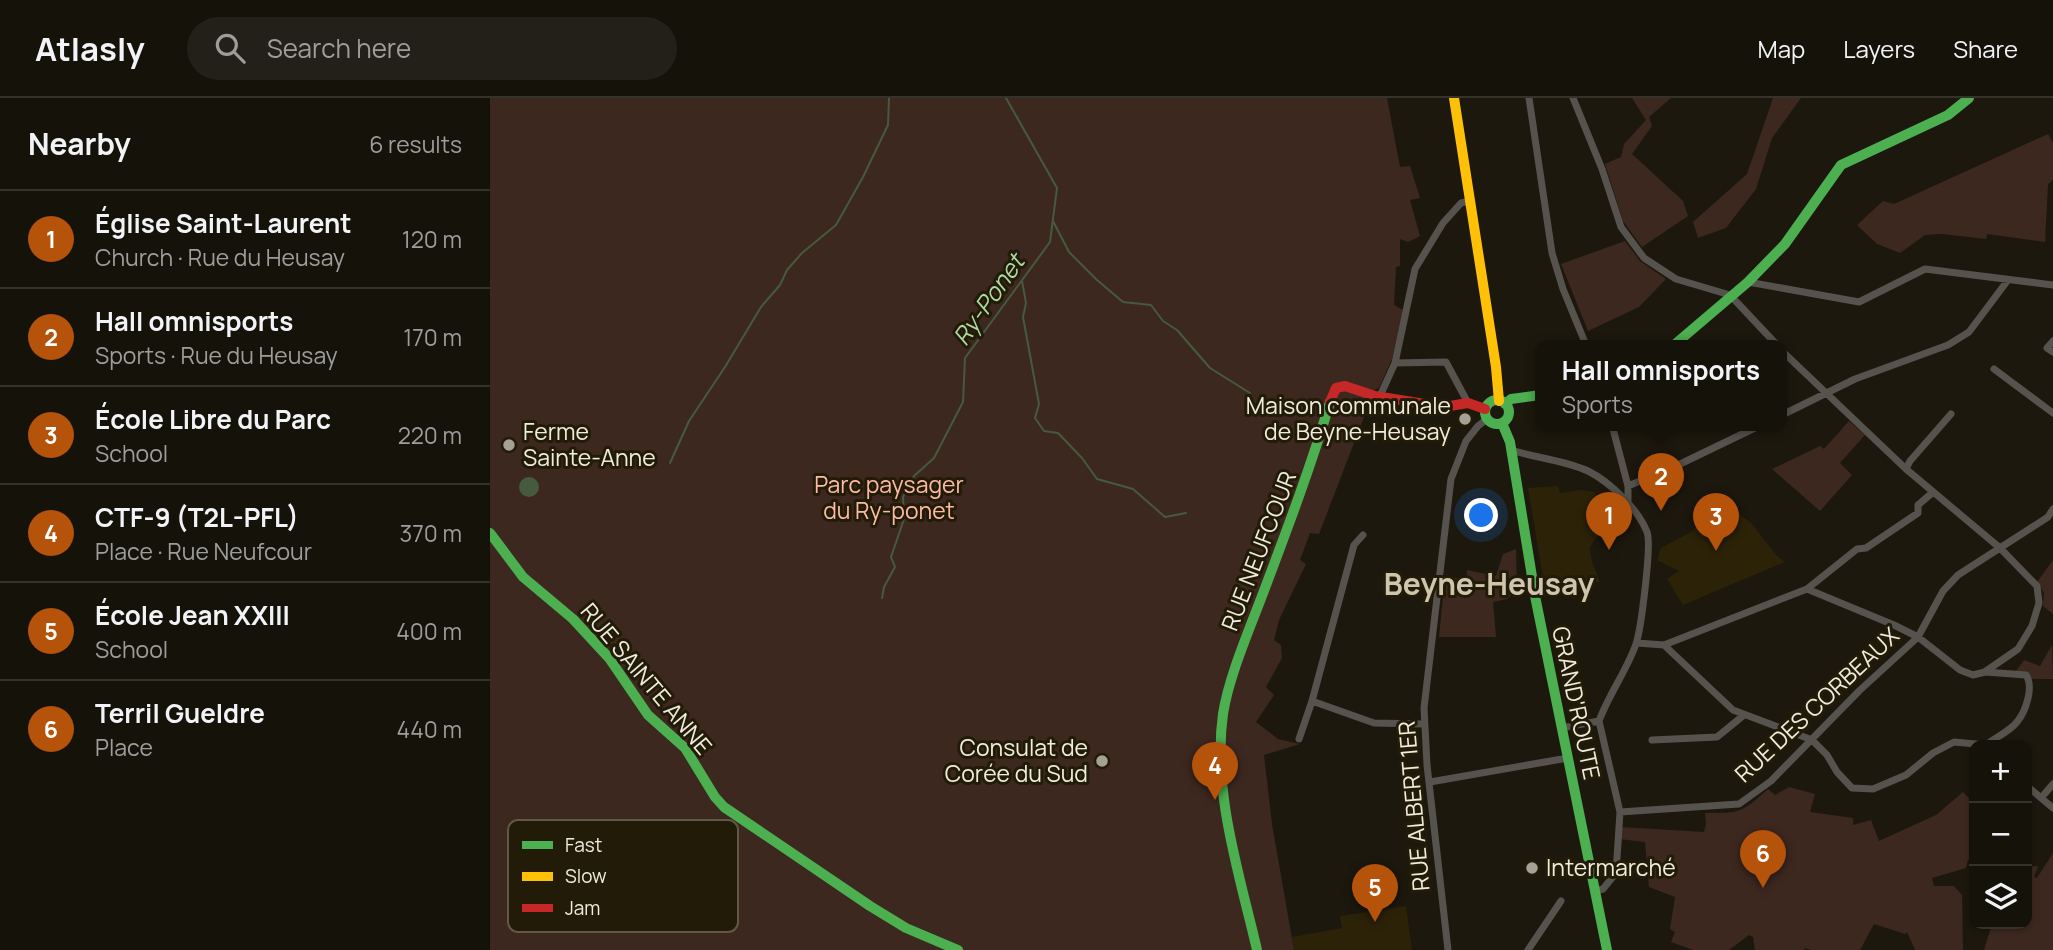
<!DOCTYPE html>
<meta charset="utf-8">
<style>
body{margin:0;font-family:Manrope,sans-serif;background:#222018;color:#f1f3f6}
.controls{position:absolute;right:21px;bottom:21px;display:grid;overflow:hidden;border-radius:14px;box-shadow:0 2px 5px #0004}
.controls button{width:63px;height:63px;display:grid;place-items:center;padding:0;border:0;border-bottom:2px solid #34322b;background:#15120a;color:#f1f3f6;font:35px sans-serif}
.you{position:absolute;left:992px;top:418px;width:24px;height:24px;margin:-18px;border:5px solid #fff;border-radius:50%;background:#1a73e8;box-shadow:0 0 0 10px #1a73e833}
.badge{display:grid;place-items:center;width:46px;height:46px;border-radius:50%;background:#b45309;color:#fff;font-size:23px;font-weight:700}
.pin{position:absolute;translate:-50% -58px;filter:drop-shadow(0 2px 4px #0008)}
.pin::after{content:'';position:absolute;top:37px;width:24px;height:21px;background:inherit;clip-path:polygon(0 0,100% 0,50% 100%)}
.popup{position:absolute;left:1045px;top:242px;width:252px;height:91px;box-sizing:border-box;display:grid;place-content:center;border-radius:14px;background:#15120a;filter:drop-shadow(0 2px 5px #0005);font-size:23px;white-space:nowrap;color:#9d9e9c}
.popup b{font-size:26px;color:#f1f3f6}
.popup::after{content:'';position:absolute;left:50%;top:100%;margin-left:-14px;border:14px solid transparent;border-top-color:#15120a}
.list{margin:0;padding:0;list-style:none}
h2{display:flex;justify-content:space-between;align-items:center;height:91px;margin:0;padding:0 28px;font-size:30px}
h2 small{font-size:23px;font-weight:400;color:#9d9e9c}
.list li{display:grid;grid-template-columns:46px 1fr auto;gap:21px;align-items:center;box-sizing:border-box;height:98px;padding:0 28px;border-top:2px solid #34322b}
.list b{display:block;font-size:26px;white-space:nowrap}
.list p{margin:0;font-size:23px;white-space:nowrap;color:#9d9e9c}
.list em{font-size:23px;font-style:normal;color:#9d9e9c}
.icon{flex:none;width:38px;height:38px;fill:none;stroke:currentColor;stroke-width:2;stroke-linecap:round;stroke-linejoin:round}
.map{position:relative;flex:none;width:1563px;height:852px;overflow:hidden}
header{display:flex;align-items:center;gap:42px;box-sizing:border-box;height:98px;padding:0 35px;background:#15120a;border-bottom:2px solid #34322b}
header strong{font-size:33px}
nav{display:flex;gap:38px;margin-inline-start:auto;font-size:24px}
.search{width:490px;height:63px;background:#222018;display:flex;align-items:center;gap:18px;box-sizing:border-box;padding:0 24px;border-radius:38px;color:#9d9e9c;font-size:26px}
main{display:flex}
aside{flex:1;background:#15120a}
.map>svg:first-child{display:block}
</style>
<header>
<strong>Atlasly</strong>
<div class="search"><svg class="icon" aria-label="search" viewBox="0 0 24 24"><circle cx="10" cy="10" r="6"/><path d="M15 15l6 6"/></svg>Search here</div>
<nav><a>Map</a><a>Layers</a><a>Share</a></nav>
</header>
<main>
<aside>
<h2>Nearby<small>6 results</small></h2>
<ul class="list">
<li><span class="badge">1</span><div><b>Église Saint-Laurent</b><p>Church · Rue du Heusay</p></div><em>120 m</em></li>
<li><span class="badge">2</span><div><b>Hall omnisports</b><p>Sports · Rue du Heusay</p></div><em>170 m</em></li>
<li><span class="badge">3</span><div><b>École Libre du Parc</b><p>School</p></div><em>220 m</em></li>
<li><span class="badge">4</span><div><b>CTF-9 (T2L-PFL)</b><p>Place · Rue Neufcour</p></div><em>370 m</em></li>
<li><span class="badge">5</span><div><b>École Jean XXIII</b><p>School</p></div><em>400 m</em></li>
<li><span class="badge">6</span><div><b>Terril Gueldre</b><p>Place</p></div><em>440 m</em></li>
</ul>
</aside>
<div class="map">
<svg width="1563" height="852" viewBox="0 0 1563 852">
<rect width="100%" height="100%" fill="#1c180d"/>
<!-- built -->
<path fill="#2c2208" d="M 1068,388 L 1070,395 L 1091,392 L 1105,394 L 1111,435 L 1104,442 L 1100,450 L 1102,464 L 1110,484 L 1055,492 L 1038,390 Z
M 1228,399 L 1261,425 L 1287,458 L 1295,464 L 1193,507 L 1177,481 L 1189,473 L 1167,462 L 1171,450 L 1203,433 Z
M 916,808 L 922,852 L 804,852 L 802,839 L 852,830 L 850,818 Z"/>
<!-- green -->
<path fill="#3d2820" d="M 0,0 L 897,0 L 910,69 L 920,68 L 930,100 L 920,102 L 930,138 L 918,144 L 910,141 L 910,168 L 906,169 L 904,207 L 913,212 L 902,261 L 889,290 L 873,298 L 879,306 L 829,436 L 820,435 L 810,462 L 816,466 L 789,522 L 784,542 L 791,547 L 792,560 L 776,589 L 784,597 L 766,624 L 788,641 L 810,646 L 774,657 L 782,726 L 804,852 L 0,852 Z
M 1142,0 L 1181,0 L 1159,19 L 1162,28 L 1142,56 L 1193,103 L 1198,118 L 1152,149 L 1133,123 L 1115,66 L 1131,59 L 1134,46 L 1156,22 Z
M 1283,0 L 1311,0 L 1282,40 L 1266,91 L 1236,130 L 1208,140 L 1203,124 L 1257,76 Z
M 1558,36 L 1563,45 L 1563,82 L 1558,86 L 1555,144 L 1497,136 L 1496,141 L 1452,136 L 1435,137 L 1410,155 L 1387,146 L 1367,127 L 1393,103 L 1404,106 Z
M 1135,143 L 1150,163 L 1176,181 L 1149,209 L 1098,233 L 1071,166 Z
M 1359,323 L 1375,337 L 1350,365 L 1362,377 L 1330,413 L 1282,371 L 1330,348 L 1334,351 Z
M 1026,451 L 1027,493 L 1017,501 L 1003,504 L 1006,539 L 949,539 L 955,479 L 977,481 L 977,472 L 1006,478 L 1013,456 Z
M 1563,462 L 1563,516 L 1553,508 L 1554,495 L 1547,484 Z
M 1562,547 L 1563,581 L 1543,581 L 1526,573 L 1534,562 L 1550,568 Z
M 1299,689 L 1325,696 L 1320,714 L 1363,720 L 1363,727 L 1381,722 L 1389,743 L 1446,717 L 1473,694 L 1484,705 L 1484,760 L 1478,762 L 1476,770 L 1442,780 L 1444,788 L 1464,788 L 1472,797 L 1473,852 L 1425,852 L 1417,834 L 1415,836 L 1384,826 L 1370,852 L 1321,852 L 1315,850 L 1314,852 L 1265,852 L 1263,839 L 1259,837 L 1239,852 L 1203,852 L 1181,844 L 1185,834 L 1180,831 L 1185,799 L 1159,789 L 1155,744 L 1129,741 L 1131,729 L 1214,734 L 1216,726 L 1215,715 C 1251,715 1251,715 1278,691 L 1285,697 Z
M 1563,755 L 1563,852 L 1494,852 L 1502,826 L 1537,826 L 1537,769 L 1548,768 L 1544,779 L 1547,780 Z"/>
<!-- water -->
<path fill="#455a3e" d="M29 389a10 10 0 1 1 20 0a10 10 0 1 1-20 0Z"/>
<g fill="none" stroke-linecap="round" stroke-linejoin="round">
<!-- stream -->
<path stroke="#455a3e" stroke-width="2" d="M 563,123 L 579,154 L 607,182 L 633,204 L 661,207 L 673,223 L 687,232 L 720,270 L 760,295
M 532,183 L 536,205 L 533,219 L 549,306 L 545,320 L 554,333 L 568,335 L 592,360 L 607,381 L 643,391 L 675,419 L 696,415
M 180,365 L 199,323 L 235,269 L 271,209 L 290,187 L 297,172 L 312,155 L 346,127 L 373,79 L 398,27 L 399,0
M 392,500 L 394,489 L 405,469 L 401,459 L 414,421 L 413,399 L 424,378 L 444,360 L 473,304 L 475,260 L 560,144 L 567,90 L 516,0"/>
<!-- street -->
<path stroke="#56534e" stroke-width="7" d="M 1039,0 L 1062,155 L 1073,191 L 1096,247
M 1083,0 L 1112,71 L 1131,129 L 1154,160 L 1186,181 L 1240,197 L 1287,247
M 1258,184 L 1369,204 L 1435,171 L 1563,187
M 1563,243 L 1557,250 L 1563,254
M 1292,253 L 1416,371 L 1510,450 L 1547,488 L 1549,505 L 1542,528 L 1528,551 L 1496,573
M 905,265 L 956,264 L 978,305
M 1504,271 L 1563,315
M 890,298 L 905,265 L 925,171 L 953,125 L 971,105 L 980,103
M 1292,317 L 1365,281 L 1458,247 L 1479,234 L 1518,182
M 1122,327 L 1138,388 L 1138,403
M 1021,352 C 1046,360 1074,362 1098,373 C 1120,384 1148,411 1157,434 C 1162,446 1151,531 1146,546 C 1137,572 1119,596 1109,623 L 1071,630
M 1416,371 L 1420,363 L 1461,316
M 1138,388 L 1186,368 L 1271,327
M 1317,491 L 1367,451 L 1376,450 L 1428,415 L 1428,407 L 1442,395
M 1147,545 L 1174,547 L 1317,491 L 1404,527 L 1428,539 L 1470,572 L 1483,577 L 1495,574 L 1536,577 C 1544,589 1536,613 1527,624 C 1520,633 1505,640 1496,647
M 1174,547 L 1243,612 L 1322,642 L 1337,657 L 1347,674 L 1362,690 L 1383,691 L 1416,677 L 1443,655 L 1464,644 L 1496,647
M 822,603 L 884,625 L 933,626
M 809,641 L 822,603 L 864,447 L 873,437
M 1162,642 L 1227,639 L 1254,617
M 940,684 L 1078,660
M 1537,688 L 1563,710
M 1551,700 L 1563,686
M 1130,714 L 1249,706 L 1281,683 L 1369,593 L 1428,539 L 1453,493 L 1468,477 L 1558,419 L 1563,411
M 1105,793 L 1113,791 L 1126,775 L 1130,714 L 1109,623
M 958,852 L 937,667 L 934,610 L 961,381 L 976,343 L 988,328 L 997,321
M 1038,852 L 1071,803"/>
<!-- fast -->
<path stroke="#4caf50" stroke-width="10" d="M 1184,247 L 1258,184 L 1295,146 L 1351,67 L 1458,17 L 1479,0
M995 314a12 12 0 1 1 24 0a12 12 0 1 1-24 0Z
M 1015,306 L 1021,301 L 1050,297
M 1012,325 L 1020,344 L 1046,503 L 1117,852
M 0,435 L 33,479 L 83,521 L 119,560 L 158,617 L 195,650 L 225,699 L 234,709 L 380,808 L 416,830 L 468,852
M 767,852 C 750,778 722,693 733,616 C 739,577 761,528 775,490 C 798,429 821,368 840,304"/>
<!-- slow -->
<path stroke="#ffc107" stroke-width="10" d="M 964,0 L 1006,269 L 1009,303"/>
<!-- jam -->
<path stroke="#c62828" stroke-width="10" d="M 840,304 L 846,290 L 855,288 L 885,298 L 954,309 L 978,305 L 995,311"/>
</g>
<!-- markers -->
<g fill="#a5a195" stroke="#221b07" stroke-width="2.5">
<circle cx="975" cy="321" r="7"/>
<circle cx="19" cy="347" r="7"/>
<circle cx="612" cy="663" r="7"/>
<circle cx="1042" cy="770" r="7"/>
</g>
<g text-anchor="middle" stroke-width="6" stroke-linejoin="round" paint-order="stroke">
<!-- poi labels -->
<g font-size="23" fill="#efebde" stroke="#221b07" text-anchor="end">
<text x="961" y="316">Maison communale<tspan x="961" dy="26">de Beyne-Heusay</tspan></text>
<text x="33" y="342" text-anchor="start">Ferme<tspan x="33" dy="26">Sainte-Anne</tspan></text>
<text x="598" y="658">Consulat de<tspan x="598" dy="26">Corée du Sud</tspan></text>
<text x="1056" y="778" text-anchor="start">Intermarché</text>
</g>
<!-- park labels -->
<g font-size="23" fill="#fdbaa4" stroke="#221b07">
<text x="399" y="395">Parc paysager<tspan x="399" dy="26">du Ry-ponet</tspan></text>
</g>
<!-- street labels -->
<g font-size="23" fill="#efebde" stroke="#221b07">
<text transform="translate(769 453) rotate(-69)" y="8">RUE NEUFCOUR</text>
<text transform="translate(156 581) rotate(50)" y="8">RUE SAINTE ANNE</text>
<text transform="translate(1086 605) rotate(78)" y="8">GRAND'ROUTE</text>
<text transform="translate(1327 607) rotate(-43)" y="8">RUE DES CORBEAUX</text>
<text transform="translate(924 708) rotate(-95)" y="8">RUE ALBERT 1ER</text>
</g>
<!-- water labels -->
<g font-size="24" font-style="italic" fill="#aed9a4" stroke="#221b07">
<text transform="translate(499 202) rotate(-55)" y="8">Ry-Ponet</text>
</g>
<!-- district labels -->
<g font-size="30" font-weight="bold" fill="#cec5ac" stroke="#221b07">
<text x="999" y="497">Beyne-Heusay</text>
</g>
</g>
<!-- legend -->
<rect x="18" y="722" width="230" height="112" rx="10" fill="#221b07" stroke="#605948" stroke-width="2"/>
<rect x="32" y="743" width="31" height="8" fill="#4caf50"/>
<rect x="32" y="774" width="31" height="9" fill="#ffc107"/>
<rect x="32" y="806" width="31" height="8" fill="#c62828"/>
<g font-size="19" fill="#efebde">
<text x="75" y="754">Fast</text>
<text x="75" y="785">Slow</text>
<text x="75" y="817">Jam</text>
</g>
</svg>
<div class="controls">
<button>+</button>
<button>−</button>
<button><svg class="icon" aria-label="layers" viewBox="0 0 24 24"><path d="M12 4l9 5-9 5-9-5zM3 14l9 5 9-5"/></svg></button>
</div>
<div class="you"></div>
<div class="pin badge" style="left:1119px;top:452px">1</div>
<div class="pin badge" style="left:1171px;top:413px">2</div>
<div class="popup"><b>Hall omnisports</b>Sports</div>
<div class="pin badge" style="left:1226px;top:453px">3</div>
<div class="pin badge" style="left:725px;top:702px">4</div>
<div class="pin badge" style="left:885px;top:824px">5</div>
<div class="pin badge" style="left:1273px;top:790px">6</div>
</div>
</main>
